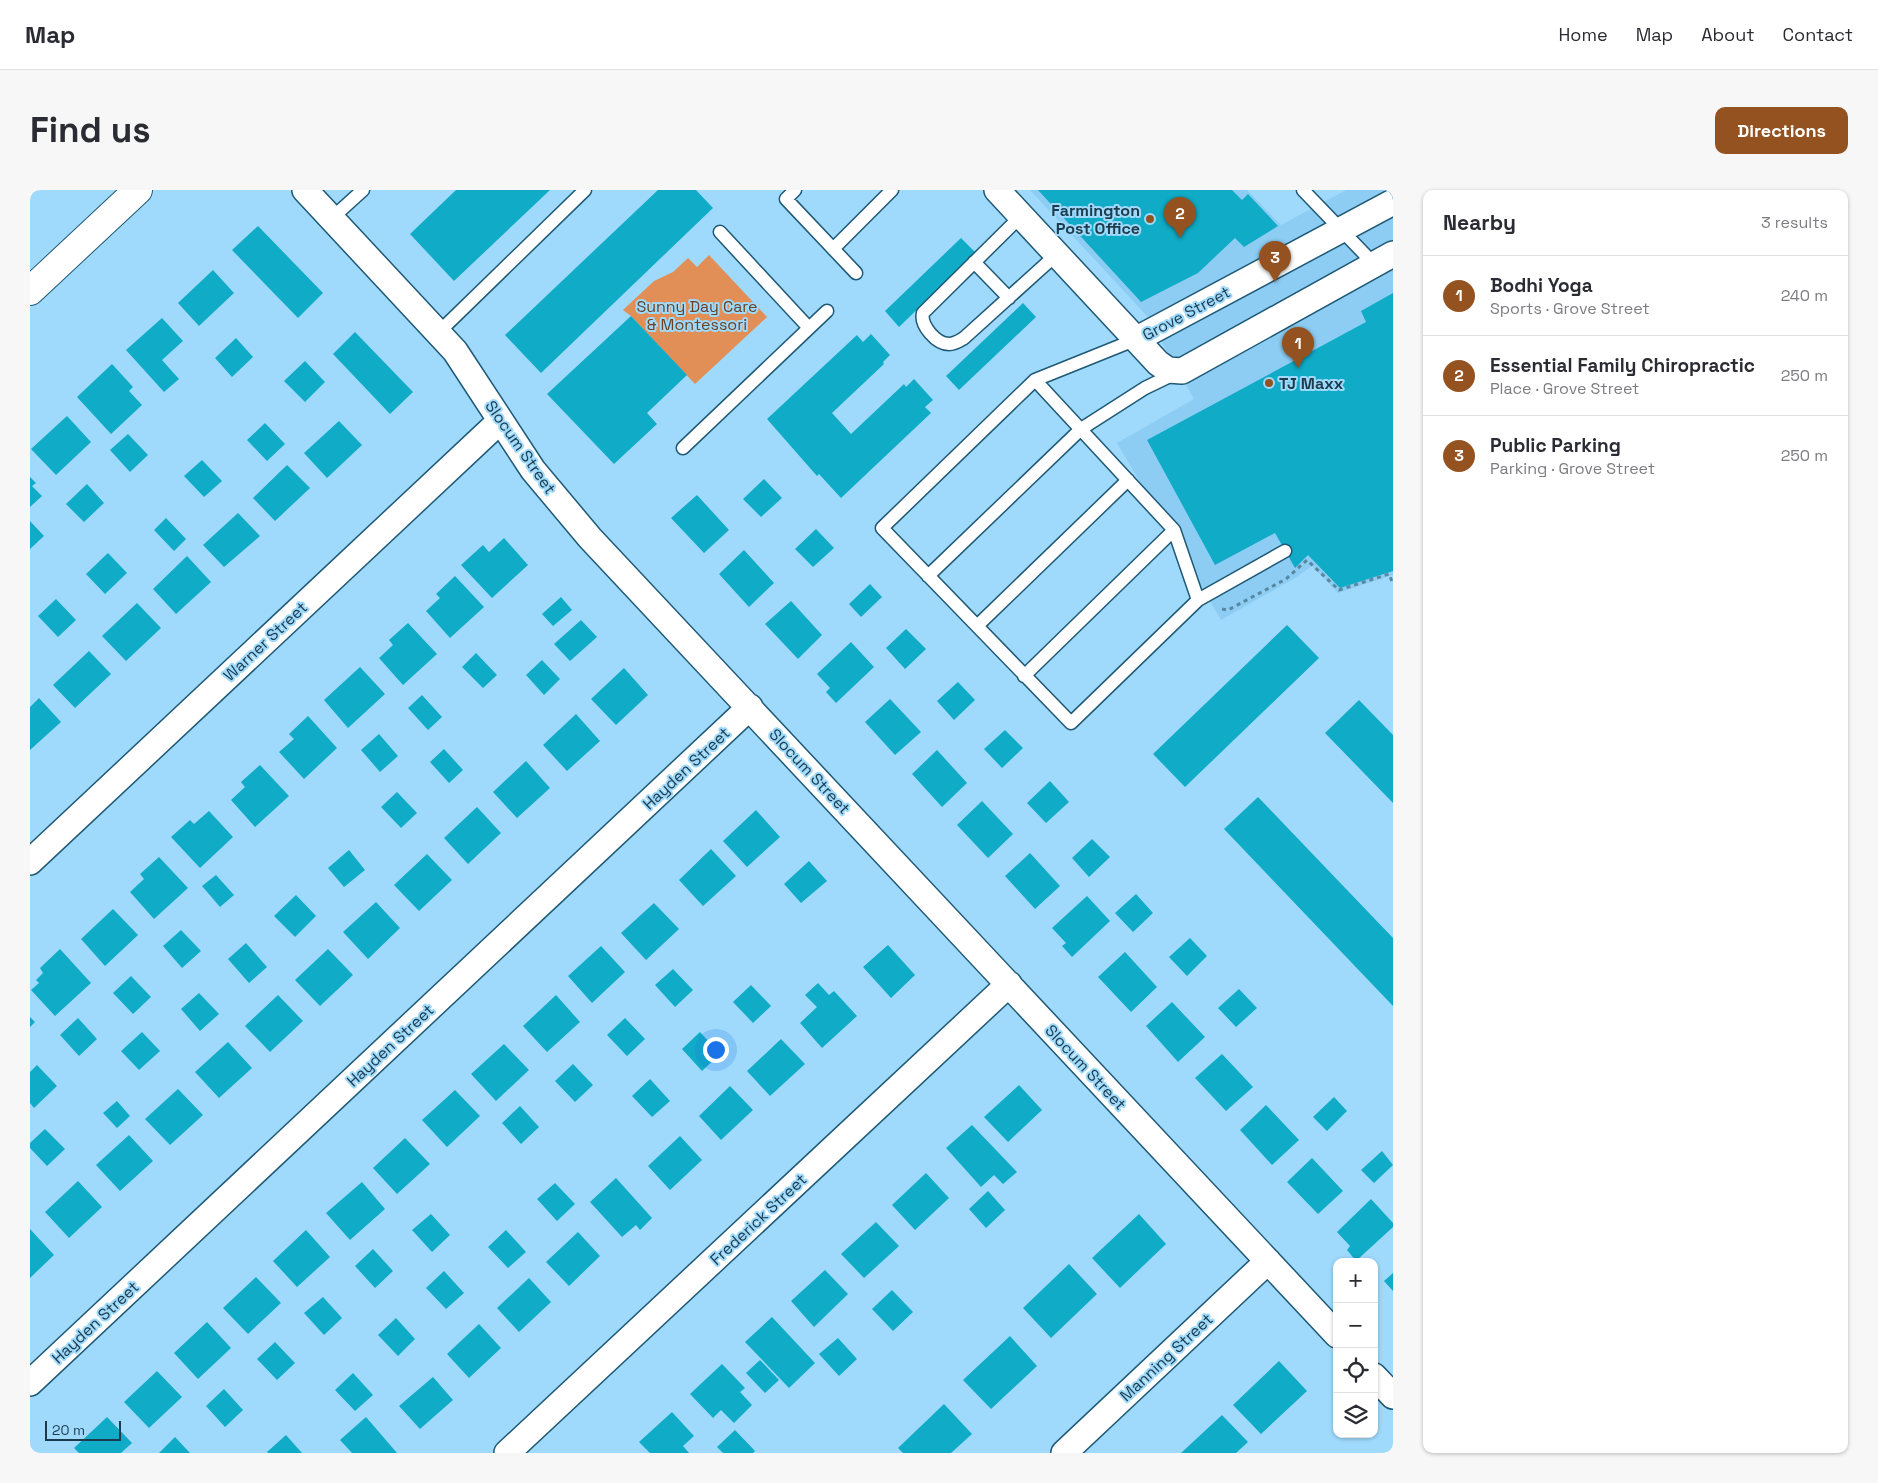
<!DOCTYPE html>
<meta charset="utf-8">
<style>
body{margin:0;font-family:"Space Grotesk",sans-serif;background:#f7f7f7;color:#2b2b33}
.controls{position:absolute;right:15px;bottom:15px;display:grid;overflow:hidden;border-radius:10px;box-shadow:0 1px 4px #0004}
.controls button{width:45px;height:45px;display:grid;place-items:center;padding:0;border:0;border-bottom:1px solid #e1e1e2;background:#fff;color:#2b2b33;font:25px sans-serif}
.scale{position:absolute;left:15px;bottom:12px;width:76px;box-sizing:border-box;padding-left:5px;border:2px solid #1c3b4c;border-top:0;font-size:14px;line-height:18px;white-space:nowrap;color:#1c3b4c;-webkit-text-stroke:4px #9fdafc;paint-order:stroke}
.you{position:absolute;left:685px;top:859px;width:18px;height:18px;margin:-12px;border:4px solid #fff;border-radius:50%;background:#1a73e8;box-shadow:0 0 0 8px #1a73e833}
.badge{display:grid;place-items:center;width:32px;height:32px;border-radius:50%;background:#945220;color:#fff;font-size:16px;font-weight:700}
.pin{position:absolute;translate:-50% -41px;filter:drop-shadow(0 1px 2px #0008)}
.pin::after{content:'';position:absolute;top:26px;width:18px;height:15px;background:inherit;clip-path:polygon(0 0,100% 0,50% 100%)}
.list{margin:0;padding:0;list-style:none}
h2{display:flex;justify-content:space-between;align-items:center;height:65px;margin:0;padding:0 20px;font-size:21px}
h2 small{font-size:16px;font-weight:400;color:#7c7c81}
.list li{display:grid;grid-template-columns:32px 1fr auto;gap:15px;align-items:center;box-sizing:border-box;height:80px;padding:0 20px;border-top:1px solid #e1e1e2}
.list b{display:block;font-size:19px;white-space:nowrap}
.list p{margin:0;font-size:16px;white-space:nowrap;color:#7c7c81}
.list em{font-size:16px;font-style:normal;color:#7c7c81}
.icon{flex:none;width:28px;height:28px;fill:none;stroke:currentColor;stroke-width:2;stroke-linecap:round;stroke-linejoin:round}
.map{position:relative;flex:none;width:1363px;height:1263px;overflow:hidden;border-radius:10px}
header{display:flex;align-items:center;gap:30px;box-sizing:border-box;height:70px;padding:0 25px;background:#fff;border-bottom:1px solid #e1e1e2}
header strong{font-size:24px}
nav{display:flex;gap:28px;margin-inline-start:auto;font-size:18px}
.intro{display:flex;align-items:center;justify-content:space-between;box-sizing:border-box;height:120px;padding:0 30px}
h1{margin:0;font-size:35px}
.button{padding:12px 22px;border-radius:10px;background:#945220;color:#fff;font-size:18px;font-weight:700}
main{display:flex;gap:30px;padding:0 30px}
aside{flex:1;background:#fff;border-radius:10px;box-shadow:0 1px 4px #0004}
.map>svg:first-child{display:block}
</style>
<header>
<strong>Map</strong>
<nav><a>Home</a><a>Map</a><a>About</a><a>Contact</a></nav>
</header>
<div class="intro"><h1>Find us</h1><a class="button">Directions</a></div>
<main>
<div class="map">
<svg width="1363" height="1263" viewBox="0 0 1363 1263">
<rect width="100%" height="100%" fill="#9fdafc"/>
<!-- built -->
<path fill="#8dcdf3" d="M 1000,0 L 1217,0 L 1251,35 L 1316,0 L 1363,0 L 1363,385 L 1308,403 L 1282,376 L 1265,388 L 1191,430 L 1087,253 L 1164,209 L 1117,126 Z"/>
<!-- green -->
<path fill="#e18f56" d="M 679,65 L 737,127 L 665,194 L 601,126 L 593,120 L 624,91 L 643,82 L 658,68 L 667,77 Z"/>
<!-- building -->
<path fill="#10abc6" d="M 426,0 L 520,0 L 424,91 L 380,44 Z
M 628,0 L 666,0 L 683,18 L 511,183 L 475,145 Z
M 1008,0 L 1202,0 L 1212,10 L 1218,4 L 1248,36 L 1214,57 L 1205,48 L 1168,83 L 1111,112 Z
M 228,36 L 293,103 L 268,128 L 202,60 Z
M 931,48 L 946,63 L 869,137 L 855,121 Z
M 183,80 L 204,103 L 169,136 L 148,113 Z
M 1363,103 L 1363,381 L 1310,398 L 1278,365 L 1265,378 L 1245,343 L 1185,375 L 1117,250 L 1336,132 L 1331,121 Z
M 993,113 L 1006,127 L 929,200 L 916,186 Z
M 601,126 L 657,185 L 617,223 L 627,234 L 584,274 L 517,204 Z
M 132,128 L 153,151 L 132,170 L 149,189 L 134,202 L 96,160 Z
M 325,142 L 383,202 L 360,224 L 303,164 Z
M 841,144 L 860,165 L 853,172 L 854,174 L 802,223 L 821,244 L 874,194 L 876,197 L 884,189 L 903,210 L 895,217 L 901,223 L 811,308 L 789,284 L 787,286 L 737,229 L 827,145 L 833,152 Z
M 206,148 L 223,167 L 202,187 L 185,168 Z
M 275,171 L 295,192 L 275,212 L 254,191 Z
M 82,174 L 103,197 L 99,201 L 112,215 L 81,244 L 47,207 Z
M 37,226 L 61,252 L 26,285 L 1,259 Z
M 309,231 L 332,255 L 297,288 L 274,263 Z
M 235,233 L 255,254 L 237,271 L 217,250 Z
M 98,244 L 118,265 L 100,282 L 80,260 Z
M 172,270 L 192,291 L 174,307 L 154,286 Z
M 257,275 L 280,298 L 245,331 L 223,308 Z
M 0,287 L 6,293 L 2,296 L 12,306 L 0,317 Z
M 734,289 L 752,308 L 731,327 L 713,309 Z
M 57,294 L 74,313 L 54,332 L 36,314 Z
M 667,305 L 699,340 L 674,363 L 641,328 Z
M 208,323 L 230,346 L 194,377 L 173,355 Z
M 136,328 L 156,349 L 144,361 L 124,340 Z
M 0,331 L 14,346 L 0,359 Z
M 786,339 L 804,358 L 783,377 L 765,359 Z
M 474,348 L 498,375 L 462,408 L 431,375 L 453,355 L 459,362 Z
M 714,360 L 744,393 L 719,417 L 689,384 Z
M 78,363 L 97,383 L 75,404 L 56,384 Z
M 157,366 L 181,392 L 146,424 L 123,399 Z
M 425,386 L 454,417 L 420,448 L 396,421 L 410,408 L 406,404 Z
M 840,394 L 852,407 L 831,427 L 819,414 Z
M 531,407 L 542,420 L 523,436 L 512,424 Z
M 26,409 L 46,430 L 28,447 L 8,426 Z
M 761,411 L 792,445 L 768,469 L 735,434 Z
M 107,413 L 131,438 L 96,471 L 72,446 Z
M 551,430 L 567,447 L 540,471 L 524,454 Z
M 378,433 L 407,464 L 373,495 L 349,468 L 363,455 L 359,450 Z
M 1257,435 L 1289,468 L 1155,597 L 1123,564 Z
M 876,439 L 896,459 L 875,479 L 856,458 Z
M 821,452 L 844,477 L 806,513 L 796,502 L 800,498 L 787,484 Z
M 59,461 L 81,484 L 45,518 L 23,495 Z
M 446,463 L 467,485 L 453,498 L 432,477 Z
M 512,470 L 530,489 L 514,505 L 496,485 Z
M 330,477 L 355,504 L 318,538 L 294,510 Z
M 594,478 L 618,505 L 586,535 L 561,509 Z
M 928,492 L 945,510 L 924,530 L 907,511 Z
M 392,505 L 412,527 L 398,540 L 378,518 Z
M 9,508 L 31,532 L 0,560 L 0,517 Z
M 860,509 L 891,542 L 865,565 L 835,532 Z
M 1329,510 L 1363,545 L 1363,613 L 1295,543 Z
M 546,524 L 570,551 L 537,581 L 513,555 Z
M 278,526 L 307,558 L 274,589 L 249,562 L 264,549 L 259,544 Z
M 975,540 L 993,558 L 972,578 L 954,559 Z
M 349,544 L 368,566 L 350,582 L 331,560 Z
M 414,559 L 433,580 L 419,593 L 400,572 Z
M 907,560 L 937,593 L 912,617 L 882,584 Z
M 496,571 L 520,598 L 487,628 L 463,602 Z
M 230,575 L 259,606 L 225,637 L 201,610 L 215,597 L 211,592 Z
M 1020,591 L 1039,612 L 1016,633 L 997,613 Z
M 367,602 L 387,623 L 371,638 L 351,617 Z
M 1228,607 L 1363,748 L 1363,816 L 1194,639 Z
M 952,611 L 983,644 L 958,668 L 927,635 Z
M 447,617 L 471,643 L 438,674 L 414,648 Z
M 726,620 L 750,647 L 717,677 L 693,651 Z
M 179,621 L 203,647 L 170,678 L 141,647 L 160,630 L 164,634 Z
M 1062,649 L 1080,667 L 1059,687 L 1042,668 Z
M 681,659 L 706,686 L 673,716 L 649,690 Z
M 319,660 L 335,680 L 314,697 L 298,678 Z
M 1000,663 L 1030,696 L 1005,719 L 975,686 Z
M 397,664 L 422,690 L 389,721 L 364,695 Z
M 129,667 L 158,698 L 124,729 L 100,702 L 114,689 L 110,684 Z
M 779,671 L 797,691 L 771,713 L 754,694 Z
M 186,685 L 204,705 L 190,717 L 172,696 Z
M 1106,704 L 1123,723 L 1103,742 L 1085,723 Z
M 266,705 L 286,726 L 265,747 L 244,726 Z
M 1057,706 L 1080,731 L 1042,767 L 1032,756 L 1036,753 L 1022,738 Z
M 346,712 L 370,738 L 338,769 L 313,742 Z
M 624,713 L 649,739 L 616,770 L 591,743 Z
M 83,719 L 108,745 L 75,776 L 51,749 Z
M 151,740 L 171,761 L 152,778 L 133,756 Z
M 1160,748 L 1177,766 L 1157,786 L 1139,767 Z
M 216,753 L 237,777 L 219,793 L 198,769 Z
M 858,755 L 885,785 L 861,808 L 833,777 Z
M 571,756 L 595,782 L 562,813 L 538,786 Z
M 30,759 L 61,793 L 25,826 L 1,800 L 9,793 L 6,790 L 13,783 L 10,778 Z
M 298,759 L 323,785 L 290,816 L 265,790 Z
M 1095,762 L 1127,797 L 1101,822 L 1068,787 Z
M 643,779 L 663,800 L 645,817 L 625,795 Z
M 101,786 L 121,807 L 103,824 L 83,803 Z
M 788,793 L 799,805 L 804,801 L 827,826 L 792,858 L 770,833 L 787,817 L 775,805 Z
M 721,795 L 741,816 L 723,833 L 703,812 Z
M 1209,799 L 1227,818 L 1206,837 L 1188,818 Z
M 169,803 L 189,824 L 170,841 L 151,819 Z
M 248,805 L 273,831 L 240,862 L 215,836 Z
M 526,805 L 550,832 L 517,862 L 493,836 Z
M 1142,812 L 1175,847 L 1148,872 L 1116,836 Z
M 0,827 L 5,832 L 0,837 Z
M 48,828 L 67,849 L 49,866 L 30,845 Z
M 595,828 L 615,849 L 597,866 L 577,845 Z
M 112,842 L 130,861 L 109,880 L 91,861 Z
M 670,842 L 690,864 L 672,881 L 652,859 Z
M 751,849 L 775,874 L 740,906 L 717,881 Z
M 198,852 L 222,878 L 189,908 L 165,882 Z
M 474,854 L 499,880 L 466,911 L 441,884 Z
M 1192,864 L 1223,897 L 1196,921 L 1165,888 Z
M 543,874 L 563,895 L 545,912 L 525,891 Z
M 7,875 L 27,896 L 4,918 L 0,913 L 0,882 Z
M 620,889 L 640,911 L 622,927 L 602,906 Z
M 989,895 L 1012,920 L 978,952 L 954,927 Z
M 700,896 L 723,920 L 691,950 L 669,926 Z
M 148,899 L 173,925 L 140,955 L 115,929 Z
M 425,900 L 450,926 L 417,957 L 392,930 Z
M 1304,907 L 1317,921 L 1297,941 L 1283,927 Z
M 87,911 L 100,926 L 87,938 L 73,923 Z
M 1236,915 L 1269,950 L 1242,975 L 1210,940 Z
M 490,916 L 509,937 L 491,954 L 472,933 Z
M 942,935 L 987,982 L 973,994 L 964,985 L 951,997 L 916,958 Z
M 15,939 L 35,959 L 17,976 L 0,958 L 0,953 Z
M 99,945 L 123,971 L 90,1001 L 66,975 Z
M 650,946 L 672,970 L 640,1000 L 618,976 Z
M 375,948 L 400,974 L 367,1004 L 343,978 Z
M 1352,961 L 1363,975 L 1344,993 L 1331,980 Z
M 1282,968 L 1313,1001 L 1288,1024 L 1257,992 Z
M 896,983 L 919,1008 L 885,1040 L 862,1015 Z
M 586,988 L 622,1028 L 610,1040 L 606,1035 L 592,1047 L 560,1012 Z
M 48,991 L 72,1017 L 39,1048 L 15,1022 Z
M 332,992 L 355,1019 L 320,1050 L 296,1023 Z
M 525,993 L 545,1014 L 527,1031 L 507,1009 Z
M 958,1001 L 975,1020 L 956,1038 L 939,1019 Z
M 1341,1009 L 1363,1033 L 1363,1037 L 1326,1071 L 1317,1060 L 1320,1056 L 1307,1042 Z
M 401,1024 L 420,1045 L 402,1062 L 382,1040 Z
M 1109,1024 L 1136,1054 L 1090,1098 L 1062,1068 Z
M 846,1032 L 869,1056 L 834,1088 L 811,1064 Z
M 0,1039 L 24,1065 L 0,1088 Z
M 276,1040 L 300,1067 L 267,1097 L 243,1071 Z
M 476,1040 L 496,1062 L 478,1078 L 458,1057 Z
M 548,1042 L 570,1066 L 539,1096 L 516,1072 Z
M 343,1059 L 363,1081 L 345,1098 L 325,1076 Z
M 1039,1074 L 1067,1104 L 1021,1148 L 993,1118 Z
M 795,1080 L 818,1104 L 784,1137 L 761,1111 Z
M 414,1081 L 434,1103 L 416,1119 L 396,1098 Z
M 1363,1083 L 1363,1101 L 1354,1091 Z
M 226,1087 L 251,1113 L 218,1144 L 193,1118 Z
M 499,1088 L 521,1112 L 489,1142 L 467,1118 Z
M 862,1100 L 883,1122 L 863,1141 L 842,1119 Z
M 293,1107 L 312,1128 L 294,1145 L 274,1123 Z
M 742,1127 L 785,1173 L 759,1198 L 715,1152 Z
M 366,1128 L 385,1149 L 368,1166 L 348,1145 Z
M 177,1132 L 201,1158 L 168,1189 L 144,1163 Z
M 449,1134 L 471,1158 L 439,1188 L 417,1164 Z
M 980,1146 L 1007,1176 L 961,1219 L 933,1190 Z
M 808,1148 L 827,1169 L 809,1186 L 789,1164 Z
M 245,1152 L 265,1173 L 247,1190 L 227,1169 Z
M 730,1170 L 749,1190 L 735,1203 L 716,1183 Z
M 1249,1171 L 1277,1201 L 1231,1244 L 1203,1215 Z
M 692,1174 L 715,1198 L 710,1202 L 722,1215 L 704,1233 L 691,1220 L 683,1228 L 660,1204 Z
M 127,1181 L 152,1207 L 119,1238 L 94,1212 Z
M 323,1183 L 343,1205 L 325,1221 L 305,1200 Z
M 403,1187 L 423,1210 L 390,1239 L 369,1216 Z
M 194,1199 L 213,1220 L 195,1237 L 176,1216 Z
M 914,1214 L 942,1244 L 921,1263 L 873,1263 L 868,1258 Z
M 642,1222 L 664,1246 L 653,1256 L 659,1263 L 620,1263 L 609,1252 Z
M 1192,1225 L 1218,1252 L 1206,1263 L 1151,1263 Z
M 77,1227 L 102,1253 L 91,1263 L 49,1263 L 44,1258 Z
M 336,1227 L 367,1263 L 322,1263 L 310,1250 Z
M 705,1240 L 725,1261 L 723,1263 L 693,1263 L 687,1257 Z
M 256,1245 L 272,1263 L 238,1263 L 237,1262 Z
M 145,1247 L 160,1263 L 129,1263 Z"/>
<g fill="none" stroke-linecap="round" stroke-linejoin="round">
<!-- service casing -->
<g stroke="#1e5976" stroke-width="15">
<path id="service" d="M 765,0 L 756,9 L 826,83
M 1273,0 L 1345,75
M 991,26 L 893,123 C 890,135 906,154 919,154 C 925,154 929,151 934,148 L 1027,64
M 301,29 L 333,0
M 690,42 L 779,138
M 803,59 L 862,0
M 944,72 L 979,108
M 408,143 L 555,0
M 1107,149 L 1005,190 L 852,338 L 1041,533 L 1168,410 L 1255,361
M 1005,190 L 1144,340 L 1168,410
M 653,258 L 797,121
M 898,386 L 1051,239 L 1115,198 L 1146,183
M 947,436 L 1098,290
M 994,486 L 1144,340"/>
</g>
<!-- minor casing -->
<g stroke="#1e5976" stroke-width="28">
<path id="minor" d="M 275,0 L 425,161 L 503,280 L 560,348 L 1307,1145
M 967,0 L 1128,173 L 1138,180 L 1152,181 L 1363,64
M 1107,149 L 1363,12
M 0,672 L 470,231
M 1344,1186 L 1363,1206
M 0,1193 L 720,517
M 477,1263 L 979,794
M 1034,1263 L 1238,1071"/>
</g>
<!-- secondary casing -->
<g stroke="#1e5976" stroke-width="30">
<path id="secondary" d="M 0,101 L 108,0"/>
</g>
<!-- path -->
<path stroke="#5a87a0" stroke-width="3" stroke-dasharray="4 4" stroke-linecap="butt" d="M 1192,419 L 1198,420 L 1256,389 L 1277,370 L 1309,400 L 1359,384 L 1363,394"/>
<!-- service -->
<use href="#service" stroke="#fff" stroke-width="12"/>
<!-- minor -->
<use href="#minor" stroke="#fff" stroke-width="25"/>
<!-- secondary -->
<use href="#secondary" stroke="#fff" stroke-width="28"/>
</g>
<!-- markers -->
<g fill="#945220" stroke="#9fdafc" stroke-width="2">
<circle cx="1120" cy="29" r="5"/>
<circle cx="1239" cy="193" r="5"/>
</g>
<g text-anchor="middle" stroke-width="4" stroke-linejoin="round" paint-order="stroke">
<!-- poi labels -->
<g font-size="16" font-weight="bold" fill="#1c3b4c" stroke="#9fdafc" text-anchor="end">
<text x="1110" y="26">Farmington<tspan x="1110" dy="18">Post Office</tspan></text>
<text x="1249" y="199" text-anchor="start">TJ Maxx</text>
</g>
<!-- park labels -->
<g font-size="16" fill="#6a4124" stroke="#9fdafc">
<text x="667" y="122">Sunny Day Care<tspan x="667" dy="18">&amp; Montessori</tspan></text>
</g>
<!-- street labels -->
<g font-size="16" fill="#1c3b4c" stroke="#9fdafc">
<text transform="translate(1156 123) rotate(-28)" y="6">Grove Street</text>
<text transform="translate(491 257) rotate(55)" y="6">Slocum Street</text>
<text transform="translate(235 451) rotate(-43)" y="6">Warner Street</text>
<text transform="translate(656 578) rotate(-43)" y="6">Hayden Street</text>
<text transform="translate(780 581) rotate(47)" y="6">Slocum Street</text>
<text transform="translate(360 855) rotate(-43)" y="6">Hayden Street</text>
<text transform="translate(1056 877) rotate(47)" y="6">Slocum Street</text>
<text transform="translate(728 1029) rotate(-43)" y="6">Frederick Street</text>
<text transform="translate(65 1132) rotate(-43)" y="6">Hayden Street</text>
<text transform="translate(1136 1167) rotate(-43)" y="6">Manning Street</text>
</g>
</g>
</svg>
<div class="controls">
<button>+</button>
<button>−</button>
<button><svg class="icon" aria-label="locate" viewBox="0 0 24 24"><circle cx="12" cy="12" r="6"/><path d="M12 2v4M12 18v4M2 12h4M18 12h4"/></svg></button>
<button><svg class="icon" aria-label="layers" viewBox="0 0 24 24"><path d="M12 4l9 5-9 5-9-5zM3 14l9 5 9-5"/></svg></button>
</div>
<div class="scale">20 m</div>
<div class="you"></div>
<div class="pin badge" style="left:1268px;top:178px">1</div>
<div class="pin badge" style="left:1150px;top:48px">2</div>
<div class="pin badge" style="left:1245px;top:92px">3</div>
</div>
<aside>
<h2>Nearby<small>3 results</small></h2>
<ul class="list">
<li><span class="badge">1</span><div><b>Bodhi Yoga</b><p>Sports · Grove Street</p></div><em>240 m</em></li>
<li><span class="badge">2</span><div><b>Essential Family Chiropractic</b><p>Place · Grove Street</p></div><em>250 m</em></li>
<li><span class="badge">3</span><div><b>Public Parking</b><p>Parking · Grove Street</p></div><em>250 m</em></li>
</ul>
</aside>
</main>
